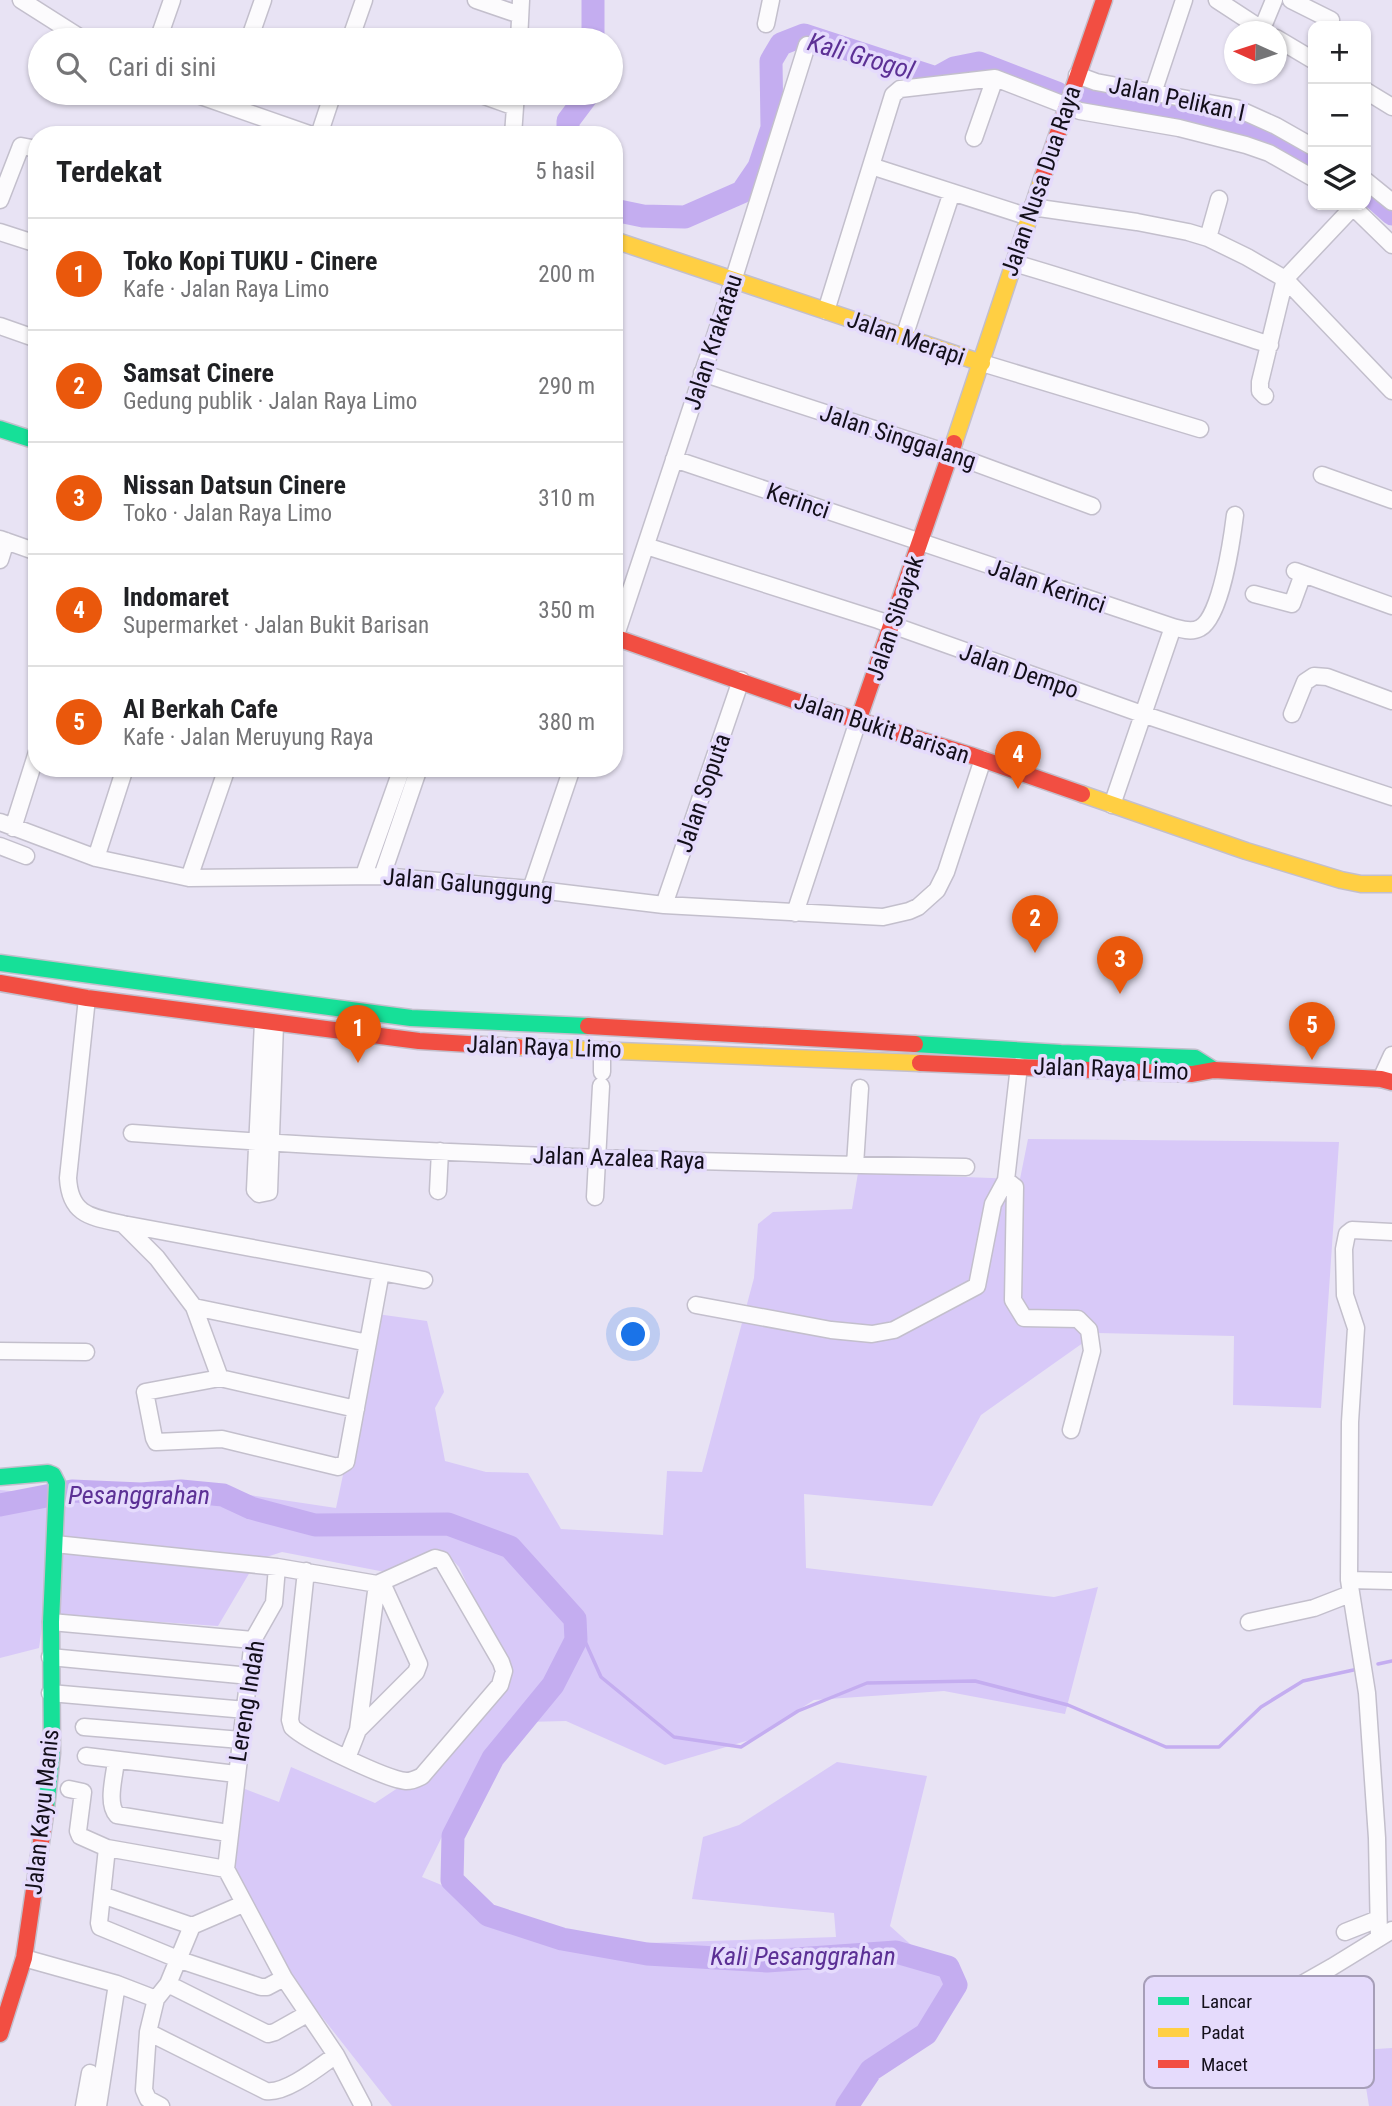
<!DOCTYPE html>
<html lang="id">
<meta charset="utf-8">
<style>
body{margin:0;font-family:"Roboto Condensed",sans-serif;background:#f2f2f2;color:#202124}
.controls{position:absolute;right:21px;top:21px;display:grid;overflow:hidden;border-radius:14px;box-shadow:0 2px 5px #0004}
.controls button{width:63px;height:63px;display:grid;place-items:center;padding:0;border:0;border-bottom:2px solid #e0e0e0;background:#fff;color:#202124;font:35px sans-serif}
.compass{position:absolute;left:1224px;top:21px;width:63px;height:63px;border-radius:50%;background:#fff;box-shadow:0 2px 5px #0004;rotate:273deg}
.you{position:absolute;left:634px;top:1335px;width:24px;height:24px;margin:-18px;border:5px solid #fff;border-radius:50%;background:#1a73e8;box-shadow:0 0 0 10px #1a73e833}
.badge{display:grid;place-items:center;width:46px;height:46px;border-radius:50%;background:#ea580c;color:#fff;font-size:23px;font-weight:700}
.pin{position:absolute;translate:-50% -58px;filter:drop-shadow(0 2px 4px #0008)}
.pin::after{content:'';position:absolute;top:37px;width:24px;height:21px;background:inherit;clip-path:polygon(0 0,100% 0,50% 100%)}
.list{margin:0;padding:0;list-style:none}
h2{display:flex;justify-content:space-between;align-items:center;height:91px;margin:0;padding:0 28px;font-size:30px}
h2 small{font-size:23px;font-weight:400;color:#757577}
.list li{display:grid;grid-template-columns:46px 1fr auto;gap:21px;align-items:center;box-sizing:border-box;height:112px;padding:0 28px;border-top:2px solid #e0e0e0}
.list b{display:block;font-size:26px;white-space:nowrap}
.list p{margin:0;font-size:23px;white-space:nowrap;color:#757577}
.list em{font-size:23px;font-style:normal;color:#757577}
.icon{flex:none;width:38px;height:38px;fill:none;stroke:currentColor;stroke-width:2;stroke-linecap:round;stroke-linejoin:round}
.map{position:relative;flex:none;width:1392px;height:2106px;overflow:hidden}
.search{position:absolute;background:#fff;box-shadow:0 2px 5px #0004;left:28px;top:28px;width:595px;height:77px;display:flex;align-items:center;gap:18px;box-sizing:border-box;padding:0 24px;border-radius:38px;color:#757577;font-size:26px}
.panel{position:absolute;background:#fff;box-shadow:0 2px 5px #0004;left:28px;top:126px;width:595px;height:651px;border-radius:28px}
.map>svg:first-child{display:block}
</style>
<div class="map">
<svg width="1392" height="2106" viewBox="0 0 1392 2106">
<rect width="100%" height="100%" fill="#e8e3f4"/>
<!-- green -->
<path fill="#d8c9f8" d="M 1028,1139 L 1339,1142 L 1321,1408 L 1233,1405 L 1234,1336 L 1097,1333 L 981,1415 L 932,1506 L 804,1494 L 806,1568 L 1054,1597 L 1098,1587 L 1065,1714 L 944,1691 L 814,1700 L 753,1739 L 665,1765 L 566,1721 L 525,1722 L 484,1752 L 422,1877 L 588,1945 L 836,1937 L 834,1913 L 692,1899 L 703,1837 L 739,1825 L 837,1762 L 927,1776 L 890,1926 L 947,1977 L 920,2037 L 841,2106 L 392,2106 L 278,1961 L 231,1863 L 240,1787 L 279,1802 L 291,1767 L 375,1803 L 413,1778 L 510,1675 L 459,1567 L 444,1551 L 418,1558 L 385,1572 L 282,1552 L 257,1560 L 218,1626 L 44,1614 L 39,1648 L 0,1658 L 0,1490 L 161,1505 L 169,1483 L 336,1508 L 377,1314 L 427,1321 L 444,1392 L 435,1408 L 445,1461 L 486,1472 L 528,1473 L 561,1529 L 663,1535 L 667,1471 L 702,1472 L 754,1278 L 758,1224 L 773,1212 L 852,1209 L 858,1173 L 1020,1179 Z
M 1392,2048 L 1392,2106 L 1369,2106 L 1360,2050 Z"/>
<g fill="none" stroke-linecap="round" stroke-linejoin="round">
<!-- stream -->
<path stroke="#c4adf0" stroke-width="3.5" d="M 575,1619 L 601,1677 L 674,1737 L 741,1747 L 798,1711 L 867,1683 L 975,1681 L 1068,1705 L 1166,1747 L 1219,1747 L 1261,1707 L 1303,1681 L 1358,1669
M 1378,1664 L 1392,1661"/>
<!-- river -->
<path stroke="#c4adf0" stroke-width="23" d="M 593,0 L 593,40
M 1090,96 L 1255,127 L 1313,160
M 568,135 L 568,121 L 589,93
M 1366,191 L 1392,214
M 614,210 L 643,216 L 685,217 L 742,192 L 759,167 L 772,128 L 771,61 L 781,44 L 804,35 L 936,78 L 954,68 L 979,63 L 1057,93
M 0,1505 L 72,1491 L 141,1494 L 181,1491 L 223,1495 L 251,1508 L 315,1525 L 448,1524 L 510,1547 L 575,1619 L 576,1640 L 553,1685 L 493,1758 L 453,1836 L 452,1880 L 488,1915 L 562,1939 L 647,1954 L 767,1961 L 896,1952 L 948,1967 L 956,1985 L 926,2034 L 871,2070 L 847,2106"/>
<!-- street casing -->
<g stroke="#c3bfcc" stroke-width="19">
<path id="street" d="M 21,0 L 84,40
M 476,0 L 520,15
M 1217,0 L 1266,32
M 1291,0 L 1331,20
M 766,24 L 771,0
M 1262,29 L 1274,0
M 1276,38 L 1313,60
M 158,40 L 172,0
M 249,40 L 263,0
M 350,40 L 364,0
M 519,40 L 521,0
M 1077,75 L 1096,82 L 1236,108 L 1276,126 L 1313,147
M 1366,91 L 1392,107
M 192,93 L 312,135
M 476,93 L 515,107
M 1153,93 L 1184,0
M 319,135 L 333,93
M 513,135 L 516,93
M 974,138 L 995,78
M 871,166 L 1029,217
M 1366,181 L 1392,202
M 0,200 L 21,146 L 37,149
M 1351,205 L 1392,245
M 1032,207 L 1137,222 L 1188,232 L 1208,238 L 1247,257 L 1285,279 L 1392,391
M 0,232 L 37,244
M 1208,238 L 1219,199
M 1014,263 C 1100,288 1185,317 1270,345
M 826,311 L 893,95 L 900,89 L 995,78 L 1080,111 L 1179,128 L 1246,145 L 1269,153 L 1313,178
M 0,326 L 37,339
M 904,337 L 952,192
M 982,363 L 1200,429
M 702,373 L 951,454 L 1092,506
M 1265,396 L 1260,391 L 1260,382 L 1285,279 L 1353,207
M 674,459 L 1173,627
M 1322,475 L 1392,500
M 0,539 L 37,552
M 646,546 L 878,620 L 1142,714 L 1392,797
M 0,560 L 6,541
M 1295,571 L 1392,606
M 1254,594 L 1292,604 L 1303,574
M 614,641 L 728,297 L 807,45
M 1292,714 L 1305,682 L 1314,676 L 1327,677 L 1392,701
M 1112,805 L 1173,627 C 1181,629 1191,633 1200,628 C 1221,617 1232,539 1235,515
M 0,822 L 96,858 L 189,878 L 382,876 L 531,889 L 664,905 L 883,917 L 909,911 L 918,907 L 937,890 L 946,872 L 983,759
M 13,828 L 37,752
M 0,846 L 26,856
M 96,858 L 125,768
M 364,875 L 402,768
M 382,876 L 419,768
M 189,878 L 227,768
M 531,889 L 572,768
M 664,905 L 741,680
M 795,913 L 858,721
M 87,998 L 68,1178 C 70,1216 92,1217 123,1224 L 424,1280
M 263,1022 L 255,1190 L 259,1194 L 269,1192 L 275,1024
M 602,1072 L 602,1050
M 1381,1079 L 1392,1055
M 132,1133 C 409,1154 687,1162 966,1167
M 855,1165 L 860,1088
M 1006,1180 L 1015,1187 L 1013,1300 L 1024,1318 L 1078,1319 L 1089,1330 L 1092,1351 L 1071,1430
M 438,1191 L 440,1151
M 595,1197 L 601,1086
M 123,1224 L 157,1258 L 194,1307 L 220,1378 L 356,1409
M 696,1305 L 831,1330 L 872,1334 L 894,1330 L 977,1286 L 993,1204 L 1006,1180 L 1019,1066
M 194,1307 L 368,1343
M 0,1351 L 86,1352
M 220,1378 L 145,1392 L 154,1438 L 156,1442 L 222,1439 L 338,1467 L 346,1462 L 381,1272
M 55,1544 L 277,1567 L 377,1584 L 435,1558 L 442,1560 L 501,1662 L 504,1671 L 500,1685 L 422,1776 C 416,1779 413,1781 406,1781 C 386,1779 306,1741 292,1727 L 290,1720 L 306,1571
M 277,1567 L 274,1603 L 253,1640 L 226,1869 L 284,1978 L 336,2055 L 363,2106
M 1349,1580 L 1392,1581
M 51,1622 L 253,1640
M 1249,1622 L 1314,1608 L 1350,1594
M 50,1657 L 250,1676
M 50,1693 L 246,1710
M 84,1727 L 241,1740
M 358,1730 L 416,1672 L 419,1664 L 382,1583
M 86,1756 L 236,1774
M 347,1758 L 358,1730 L 377,1584
M 116,1760 C 115,1775 106,1803 117,1815 L 228,1833
M 69,1789 L 83,1792 L 78,1831 L 80,1836 L 107,1848 L 226,1869
M 107,1848 L 99,1923 L 100,1927 L 180,1960 L 261,1987 L 267,1987 L 284,1978
M 102,1895 L 192,1926
M 1345,1932 L 1378,1919
M 1379,1938 L 1377,1838 L 1367,1693 L 1349,1580 L 1350,1422 L 1356,1328 L 1345,1295 L 1344,1249 L 1347,1234 L 1352,1230 L 1392,1232
M 24,1958 L 117,1984 L 156,1999
M 168,1984 L 268,2034 L 275,2032 L 307,2014
M 148,2032 L 266,2091 C 286,2094 319,2067 336,2055
M 1269,2064 L 1257,2016 L 1258,2009 L 1332,1967 L 1392,1930
M 84,2106 L 90,2073
M 98,2106 L 117,1984
M 161,2106 L 148,2099 L 144,2090 L 148,2032 L 156,1999 L 168,1984 L 192,1926 L 243,1904"/>
</g>
<!-- fast casing -->
<g stroke="#c3bfcc" stroke-width="19">
<path id="fast" d="M 0,429 L 37,441
M 0,963 L 411,1018 L 588,1026
M 915,1044 L 1061,1053 L 1195,1058 L 1214,1070
M 0,1477 L 48,1473 L 53,1475 L 57,1483 L 51,1622 L 52,1753 L 46,1808"/>
</g>
<!-- slow casing -->
<g stroke="#c3bfcc" stroke-width="19">
<path id="slow" d="M 614,240 L 982,363
M 954,443 L 1043,176
M 1082,794 L 1246,851 L 1341,880 L 1361,884 L 1392,884
M 518,1047 L 920,1063"/>
</g>
<!-- jam casing -->
<g stroke="#c3bfcc" stroke-width="19">
<path id="jam" d="M 1043,176 L 1104,0
M 614,637 L 799,702 L 973,756 L 1082,794
M 858,721 L 954,443
M 0,983 L 87,998 L 419,1041 L 518,1047
M 588,1026 L 915,1044
M 920,1063 L 1192,1074 L 1214,1070 L 1381,1079 L 1392,1082
M 0,2034 L 24,1958 L 46,1808"/>
</g>
<!-- street -->
<use href="#street" stroke="#fcfbfd" stroke-width="16"/>
<!-- fast -->
<use href="#fast" stroke="#16e098" stroke-width="16"/>
<!-- slow -->
<use href="#slow" stroke="#ffcf43" stroke-width="16"/>
<!-- jam -->
<use href="#jam" stroke="#f24e42" stroke-width="16"/>
</g>
<g text-anchor="middle" stroke-width="7" stroke-linejoin="round" paint-order="stroke">
<!-- street labels -->
<g font-size="24" fill="#130f1a" stroke="#e5dbfc">
<text transform="translate(1177 99) rotate(12)" y="8">Jalan Pelikan I</text>
<text transform="translate(1041 181) rotate(-71)" y="8">Jalan Nusa Dua Raya</text>
<text transform="translate(906 338) rotate(19)" y="8">Jalan Merapi</text>
<text transform="translate(713 342) rotate(-72)" y="8">Jalan Krakatau</text>
<text transform="translate(898 437) rotate(18)" y="8">Jalan Singgalang</text>
<text transform="translate(798 501) rotate(19)" y="8">Kerinci</text>
<text transform="translate(1047 586) rotate(19)" y="8">Jalan Kerinci</text>
<text transform="translate(895 618) rotate(-71)" y="8">Jalan Sibayak</text>
<text transform="translate(1019 671) rotate(19)" y="8">Jalan Dempo</text>
<text transform="translate(882 728) rotate(18)" y="8">Jalan Bukit Barisan</text>
<text transform="translate(703 793) rotate(-71)" y="8">Jalan Soputa</text>
<text transform="translate(468 884) rotate(5)" y="8">Jalan Galunggung</text>
<text transform="translate(544 1047) rotate(2)" y="8">Jalan Raya Limo</text>
<text transform="translate(1111 1069) rotate(2)" y="8">Jalan Raya Limo</text>
<text transform="translate(619 1158) rotate(2)" y="8">Jalan Azalea Raya</text>
<text transform="translate(247 1701) rotate(-81)" y="8">Lereng Indah</text>
<text transform="translate(42 1812) rotate(-84)" y="8">Jalan Kayu Manis</text>
</g>
<!-- water labels -->
<g font-size="26" font-style="italic" fill="#5c3095" stroke="#e5dbfc">
<text transform="translate(861 56) rotate(16)" y="9">Kali Grogol</text>
<text x="139" y="1504">Pesanggrahan</text>
<text x="803" y="1965">Kali Pesanggrahan</text>
</g>
</g>
<!-- legend -->
<rect x="1144" y="1976" width="230" height="112" rx="10" fill="#e5dbfc" stroke="#a69eb8" stroke-width="2"/>
<rect x="1158" y="1997" width="31" height="8" fill="#16e098"/>
<rect x="1158" y="2028" width="31" height="9" fill="#ffcf43"/>
<rect x="1158" y="2060" width="31" height="8" fill="#f24e42"/>
<g font-size="19" fill="#130f1a">
<text x="1201" y="2008">Lancar</text>
<text x="1201" y="2039">Padat</text>
<text x="1201" y="2071">Macet</text>
</g>
</svg>
<div class="controls">
<button>+</button>
<button>−</button>
<button><svg class="icon" aria-label="layers" viewBox="0 0 24 24"><path d="M12 4l9 5-9 5-9-5zM3 14l9 5 9-5"/></svg></button>
</div>
<svg class="compass" viewBox="-18 -18 36 36"><path d="M0-13l5 13h-10z" fill="#e53935"/><path d="M0 13l5-13h-10z" fill="#757577"/></svg>
<div class="you"></div>
<div class="pin badge" style="left:358px;top:1063px">1</div>
<div class="pin badge" style="left:1035px;top:953px">2</div>
<div class="pin badge" style="left:1120px;top:994px">3</div>
<div class="pin badge" style="left:1018px;top:789px">4</div>
<div class="pin badge" style="left:1312px;top:1060px">5</div>
<div class="search"><svg class="icon" aria-label="search" viewBox="0 0 24 24"><circle cx="10" cy="10" r="6"/><path d="M15 15l6 6"/></svg>Cari di sini</div>
<section class="panel">
<h2>Terdekat<small>5 hasil</small></h2>
<ul class="list">
<li><span class="badge">1</span><div><b>Toko Kopi TUKU - Cinere</b><p>Kafe · Jalan Raya Limo</p></div><em>200 m</em></li>
<li><span class="badge">2</span><div><b>Samsat Cinere</b><p>Gedung publik · Jalan Raya Limo</p></div><em>290 m</em></li>
<li><span class="badge">3</span><div><b>Nissan Datsun Cinere</b><p>Toko · Jalan Raya Limo</p></div><em>310 m</em></li>
<li><span class="badge">4</span><div><b>Indomaret</b><p>Supermarket · Jalan Bukit Barisan</p></div><em>350 m</em></li>
<li><span class="badge">5</span><div><b>Al Berkah Cafe</b><p>Kafe · Jalan Meruyung Raya</p></div><em>380 m</em></li>
</ul>
</section>
</div>
